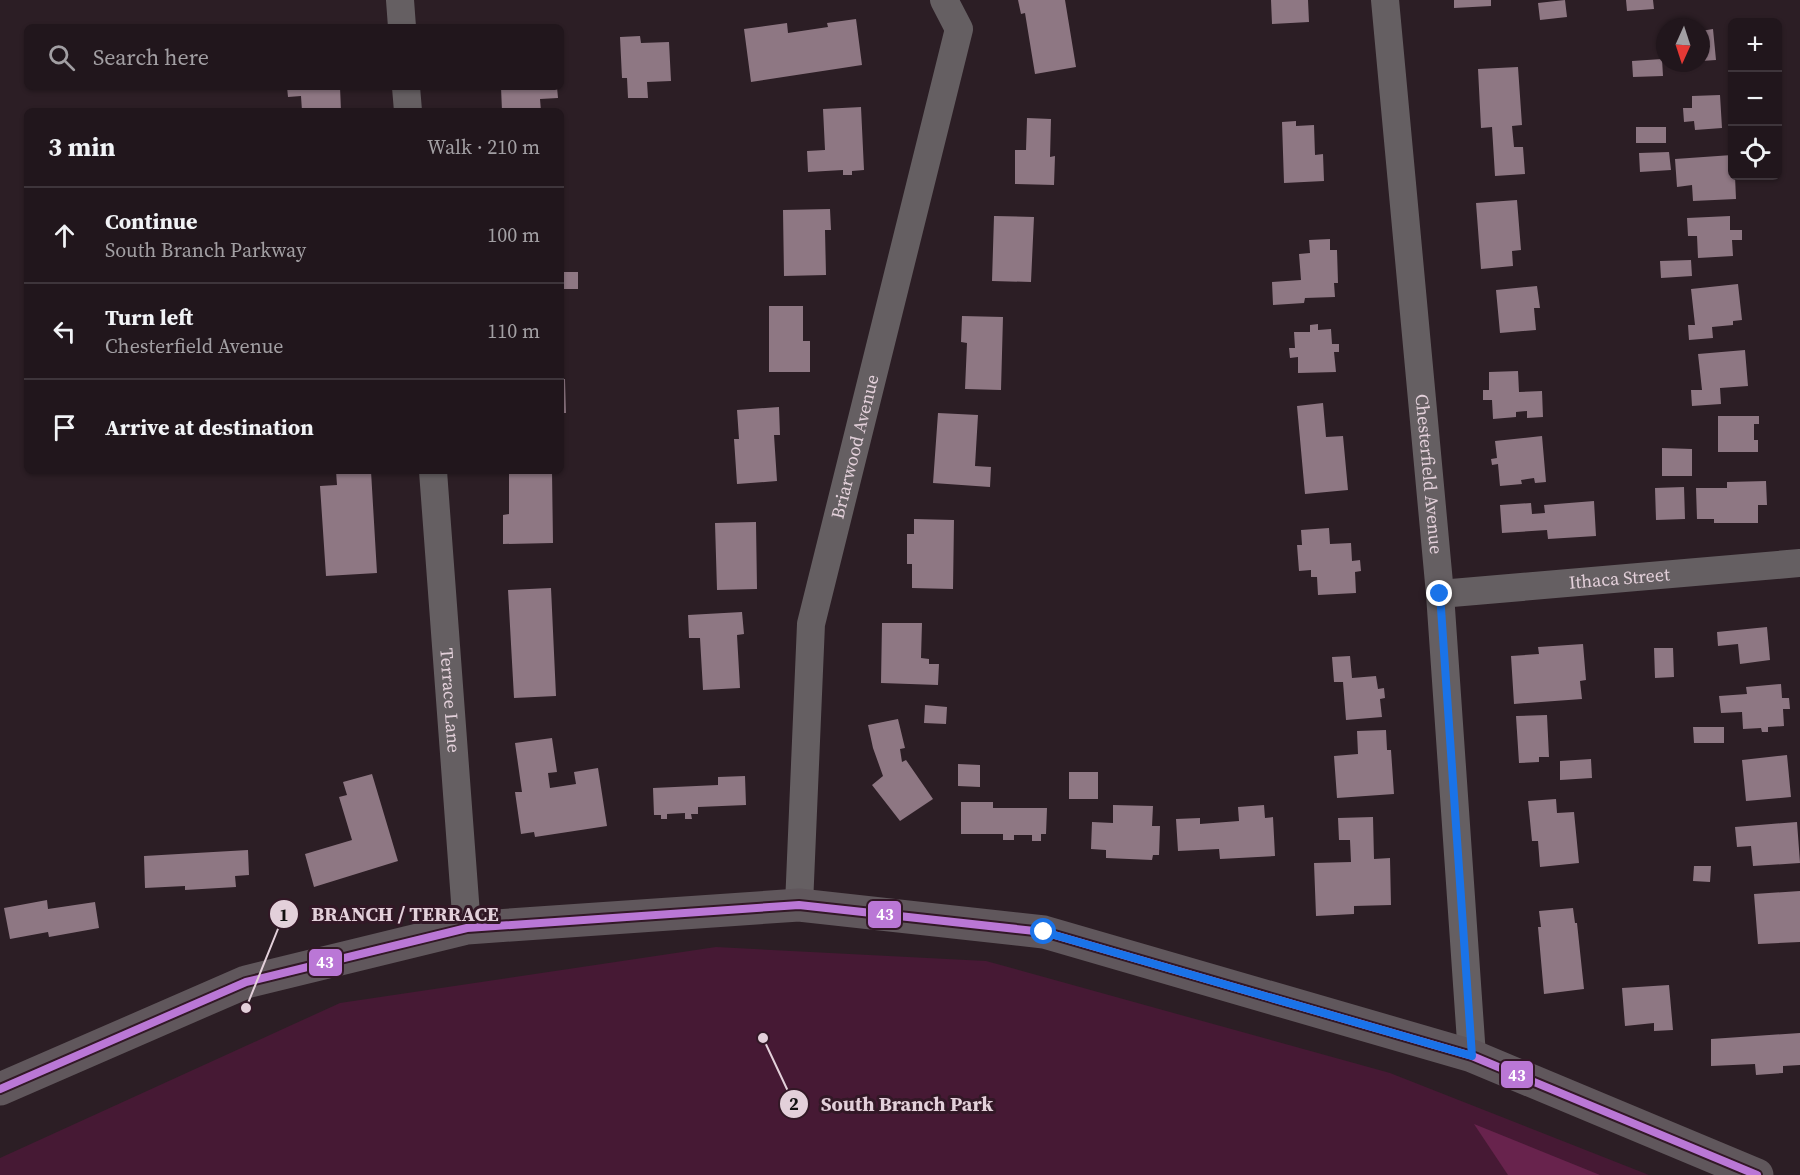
<!DOCTYPE html>
<meta charset="utf-8">
<style>
body{margin:0;font-family:"Source Serif 4",serif;background:#2d2329;color:#f1f3f6}
.controls{position:absolute;right:18px;top:18px;display:grid;overflow:hidden;border-radius:9px;box-shadow:0 2px 4px #0004}
.controls button{width:54px;height:54px;display:grid;place-items:center;padding:0;border:0;border-bottom:2px solid #3e353b;background:#21161c;color:#f1f3f6;font:30px sans-serif}
.compass{position:absolute;left:1656px;top:18px;width:54px;height:54px;border-radius:50%;background:#21161c;box-shadow:0 2px 4px #0004;rotate:183deg}
.stop{position:absolute;width:18px;height:18px;margin:-14px;border:4px solid #1a73e8;border-radius:50%;background:#fff}
.stop.end{background:#1a73e8;border-color:#fff;box-shadow:0 2px 6px #0008}
.list{margin:0;padding:0;list-style:none}
h2{display:flex;justify-content:space-between;align-items:center;height:78px;margin:0;padding:0 24px;font-size:26px}
h2 small{font-size:20px;font-weight:400;color:#a29fa3}
.list li{display:grid;grid-template-columns:39px 1fr auto;gap:18px;align-items:center;box-sizing:border-box;height:96px;padding:0 24px;border-top:2px solid #3e353b}
.list b{display:block;font-size:22px;white-space:nowrap}
.list p{margin:0;font-size:20px;white-space:nowrap;color:#a29fa3}
.list em{font-size:20px;font-style:normal;color:#a29fa3}
.icon{flex:none;width:33px;height:33px;fill:none;stroke:currentColor;stroke-width:2;stroke-linecap:round;stroke-linejoin:round}
.map{position:relative;flex:none;width:1800px;height:1175px;overflow:hidden}
.search{position:absolute;background:#21161c;box-shadow:0 2px 4px #0004;left:24px;top:24px;width:540px;height:66px;display:flex;align-items:center;gap:15px;box-sizing:border-box;padding:0 21px;border-radius:9px;color:#a29fa3;font-size:22px}
.panel{position:absolute;background:#21161c;box-shadow:0 2px 4px #0004;left:24px;top:108px;width:540px;height:366px;border-radius:9px}
.map>svg:first-child{display:block}
</style>
<div class="map">
<svg width="1800" height="1175" viewBox="0 0 1800 1175">
<rect width="100%" height="100%" fill="#2c1e25"/>
<!-- green -->
<path fill="#461934" d="M 716,947 L 986,961 L 1390,1073 L 1649,1175 L 0,1175 L 0,1158 L 340,1003 Z"/>
<!-- forest -->
<path fill="#68234d" d="M 1474,1124 L 1600,1175 L 1508,1175 Z"/>
<!-- building -->
<path fill="#8e7783" d="M 1018,0 L 1065,0 L 1076,67 L 1035,74 L 1025,13 L 1021,14 Z
M 1271,0 L 1308,0 L 1309,22 L 1272,24 Z
M 1454,0 L 1491,0 L 1491,6 L 1454,8 Z
M 1565,0 L 1567,17 L 1540,20 L 1538,3 Z
M 1626,0 L 1653,0 L 1654,9 L 1627,11 Z
M 856,19 L 862,65 L 751,82 L 744,29 L 787,23 L 788,33 L 828,27 L 827,23 Z
M 1713,29 L 1716,60 L 1701,61 L 1701,31 Z
M 640,36 L 641,43 L 669,42 L 671,81 L 647,82 L 648,98 L 628,98 L 627,78 L 622,78 L 620,37 Z
M 1662,59 L 1663,76 L 1633,77 L 1632,61 Z
M 1518,67 L 1522,125 L 1512,126 L 1514,147 L 1523,147 L 1525,174 L 1495,176 L 1492,127 L 1481,128 L 1478,69 Z
M 287,87 L 340,87 L 341,111 L 302,111 L 301,96 L 288,97 Z
M 501,87 L 557,87 L 558,98 L 540,99 L 541,111 L 502,111 Z
M 1720,95 L 1722,128 L 1695,130 L 1694,121 L 1684,122 L 1683,108 L 1692,108 L 1692,96 Z
M 861,107 L 864,170 L 852,171 L 852,175 L 843,175 L 843,170 L 808,172 L 807,151 L 825,150 L 823,109 Z
M 1027,118 L 1051,119 L 1050,157 L 1055,156 L 1054,185 L 1015,184 L 1015,150 L 1026,150 Z
M 1296,121 L 1296,126 L 1314,125 L 1315,155 L 1323,154 L 1324,181 L 1284,183 L 1282,122 Z
M 1636,127 L 1666,127 L 1666,143 L 1636,143 Z
M 1669,152 L 1671,170 L 1640,172 L 1639,153 Z
M 1732,155 L 1732,176 L 1735,176 L 1736,199 L 1693,201 L 1692,185 L 1677,187 L 1675,159 Z
M 1517,200 L 1521,250 L 1512,251 L 1513,266 L 1481,269 L 1476,203 Z
M 830,209 L 831,230 L 825,230 L 826,275 L 784,276 L 783,210 Z
M 994,216 L 1034,217 L 1031,282 L 992,281 Z
M 1730,216 L 1730,230 L 1742,230 L 1742,240 L 1732,240 L 1733,256 L 1698,258 L 1697,236 L 1688,236 L 1687,218 Z
M 1330,239 L 1330,250 L 1337,250 L 1338,283 L 1334,283 L 1335,297 L 1305,298 L 1304,303 L 1273,305 L 1272,282 L 1301,280 L 1299,254 L 1310,253 L 1309,240 Z
M 1691,260 L 1692,276 L 1661,278 L 1660,261 Z
M 561,272 L 578,272 L 578,289 L 561,289 Z
M 1738,284 L 1742,320 L 1733,321 L 1733,325 L 1712,327 L 1713,338 L 1689,340 L 1688,325 L 1695,325 L 1691,289 Z
M 1537,286 L 1540,308 L 1534,308 L 1536,330 L 1500,333 L 1496,290 Z
M 769,306 L 803,306 L 803,341 L 810,341 L 810,372 L 769,372 Z
M 962,316 L 1003,317 L 1001,390 L 965,389 L 967,343 L 961,342 Z
M 1318,324 L 1318,330 L 1331,329 L 1332,344 L 1339,344 L 1339,352 L 1334,352 L 1336,372 L 1298,373 L 1298,357 L 1290,358 L 1289,348 L 1295,348 L 1294,332 L 1310,332 L 1310,325 Z
M 1745,350 L 1748,386 L 1720,388 L 1721,404 L 1692,406 L 1691,390 L 1702,390 L 1698,354 Z
M 1518,371 L 1519,392 L 1542,391 L 1543,417 L 1527,418 L 1527,411 L 1516,412 L 1516,417 L 1493,419 L 1492,400 L 1483,400 L 1483,390 L 1489,390 L 1489,372 Z
M 561,379 L 565,379 L 566,413 L 561,413 Z
M 1323,403 L 1326,437 L 1343,436 L 1348,490 L 1305,494 L 1297,406 Z
M 779,407 L 780,435 L 774,435 L 777,481 L 737,484 L 734,439 L 739,439 L 737,410 Z
M 938,413 L 978,415 L 975,466 L 991,467 L 990,487 L 933,483 Z
M 1718,416 L 1759,416 L 1759,424 L 1754,424 L 1754,440 L 1758,440 L 1758,452 L 1718,452 Z
M 1542,436 L 1546,482 L 1535,483 L 1534,478 L 1521,480 L 1522,484 L 1500,486 L 1498,464 L 1492,465 L 1491,459 L 1497,458 L 1495,441 Z
M 1662,448 L 1692,449 L 1692,476 L 1662,476 Z
M 336,471 L 371,471 L 377,573 L 326,576 L 320,486 L 337,485 Z
M 509,471 L 552,471 L 553,543 L 503,544 L 503,515 L 509,514 Z
M 1766,481 L 1767,505 L 1758,505 L 1758,523 L 1714,523 L 1714,519 L 1697,519 L 1696,488 L 1727,488 L 1727,482 Z
M 1684,487 L 1685,519 L 1656,520 L 1655,488 Z
M 1594,501 L 1596,536 L 1548,539 L 1547,530 L 1502,533 L 1500,505 L 1531,503 L 1532,514 L 1545,513 L 1544,505 Z
M 914,519 L 954,520 L 953,589 L 912,588 L 912,564 L 907,564 L 907,534 L 914,534 Z
M 756,522 L 757,589 L 717,590 L 715,523 Z
M 1329,528 L 1330,544 L 1351,543 L 1352,561 L 1360,560 L 1361,571 L 1355,572 L 1356,593 L 1318,595 L 1317,577 L 1311,577 L 1311,570 L 1299,571 L 1297,545 L 1302,545 L 1301,530 Z
M 551,588 L 556,696 L 514,698 L 508,590 Z
M 742,612 L 744,634 L 737,635 L 740,688 L 703,690 L 700,638 L 689,638 L 688,615 Z
M 882,623 L 922,623 L 921,658 L 929,659 L 929,664 L 939,664 L 938,685 L 881,683 Z
M 1767,627 L 1770,660 L 1740,664 L 1738,644 L 1718,646 L 1717,632 Z
M 1583,644 L 1586,680 L 1580,681 L 1582,699 L 1514,704 L 1511,656 L 1539,654 L 1538,647 Z
M 1654,648 L 1673,648 L 1674,677 L 1655,678 Z
M 1350,656 L 1352,678 L 1376,676 L 1378,689 L 1384,688 L 1385,698 L 1380,699 L 1382,717 L 1346,720 L 1343,682 L 1334,682 L 1332,657 Z
M 1781,684 L 1782,698 L 1789,698 L 1790,709 L 1783,709 L 1784,726 L 1768,727 L 1768,732 L 1762,732 L 1761,728 L 1743,729 L 1742,712 L 1721,713 L 1719,696 L 1747,694 L 1746,687 Z
M 925,705 L 947,707 L 946,724 L 924,723 Z
M 1547,715 L 1549,757 L 1539,757 L 1539,762 L 1519,763 L 1516,716 Z
M 898,719 L 905,748 L 900,749 L 902,762 L 906,760 L 933,799 L 900,821 L 872,785 L 883,776 L 873,748 L 868,725 Z
M 1693,727 L 1724,727 L 1724,743 L 1694,743 Z
M 1386,730 L 1387,750 L 1391,750 L 1394,794 L 1337,798 L 1334,756 L 1358,754 L 1357,731 Z
M 552,738 L 557,772 L 548,773 L 550,788 L 576,784 L 574,772 L 598,768 L 607,826 L 535,837 L 534,832 L 521,834 L 515,792 L 522,792 L 515,743 Z
M 1787,755 L 1791,797 L 1746,801 L 1742,760 Z
M 1591,759 L 1592,778 L 1560,780 L 1560,761 Z
M 958,764 L 980,765 L 980,787 L 958,786 Z
M 1069,772 L 1098,772 L 1098,799 L 1069,799 Z
M 372,774 L 398,861 L 314,887 L 305,854 L 352,840 L 339,797 L 347,795 L 343,782 Z
M 745,776 L 746,805 L 698,807 L 698,814 L 691,814 L 692,819 L 685,819 L 685,813 L 667,814 L 667,819 L 661,819 L 661,815 L 654,815 L 653,788 L 718,785 L 718,777 Z
M 1556,799 L 1557,813 L 1574,812 L 1579,863 L 1540,867 L 1538,841 L 1532,841 L 1528,801 Z
M 961,802 L 993,802 L 993,808 L 1047,808 L 1046,834 L 1041,834 L 1041,841 L 1032,841 L 1032,835 L 1014,835 L 1014,840 L 1003,840 L 1003,834 L 961,834 Z
M 1113,805 L 1153,806 L 1152,826 L 1160,826 L 1159,855 L 1153,855 L 1152,860 L 1106,858 L 1106,850 L 1091,849 L 1092,822 L 1113,823 Z
M 1264,805 L 1265,818 L 1273,817 L 1275,856 L 1220,859 L 1219,849 L 1178,851 L 1176,819 L 1200,818 L 1200,824 L 1239,821 L 1238,807 Z
M 1373,817 L 1374,859 L 1390,858 L 1391,905 L 1354,906 L 1354,914 L 1316,916 L 1314,863 L 1351,862 L 1350,840 L 1339,840 L 1338,818 Z
M 1797,822 L 1800,863 L 1753,866 L 1751,846 L 1737,847 L 1735,827 Z
M 248,850 L 249,875 L 235,876 L 236,887 L 185,890 L 185,886 L 145,888 L 144,856 Z
M 1694,866 L 1711,866 L 1710,882 L 1693,881 Z
M 1800,891 L 1800,942 L 1758,944 L 1754,894 Z
M 47,900 L 48,909 L 95,902 L 99,928 L 49,937 L 48,932 L 10,939 L 4,908 Z
M 1573,908 L 1575,923 L 1577,923 L 1584,989 L 1544,994 L 1538,927 L 1541,927 L 1539,911 Z
M 1669,985 L 1673,1030 L 1654,1031 L 1654,1023 L 1625,1026 L 1622,988 Z
M 1800,1033 L 1800,1065 L 1783,1066 L 1783,1073 L 1756,1075 L 1755,1064 L 1711,1066 L 1711,1039 Z"/>
<g fill="none" stroke-linecap="round" stroke-linejoin="round">
<!-- street -->
<g stroke="#655f62" stroke-width="28">
<path d="M 400,0 L 402,27"/>
<path id="s1" d="M 1385,0 L 1440,594 L 1472,1056"/>
<path d="M 406,87 L 408,111"/>
<path id="s2" d="M 433,471 L 467,928"/>
<path id="s3" d="M 1440,594 L 1800,563"/>
<path id="s4" d="M 799,905 L 811,624 L 959,29 L 944,0"/>
</g>
<!-- secondary -->
<path stroke="#60575c" stroke-width="33" d="M 0,1089 L 246,982 L 467,928 L 799,905 L 1044,932 L 1472,1056 L 1757,1175"/>
<!-- bus-1 casing -->
<g stroke="#321826" stroke-width="12">
<path id="bus-1" d="M 0,1089 L 246,982 L 467,928 L 799,905 L 1044,932 L 1472,1056 L 1757,1175"/>
</g>
<!-- bus-1 -->
<use href="#bus-1" stroke="#ba77d6" stroke-width="8"/>
</g>
<g fill="none" stroke-linecap="round" stroke-linejoin="round">
<!-- route -->
<path stroke="#1a73e8" stroke-width="8" d="M 1044,932 L 1472,1056 L 1440,594"/>
</g>
<g text-anchor="middle" stroke-width="6" stroke-linejoin="round" paint-order="stroke">
<!-- street labels -->
<g font-size="18" fill="#e3d0da" stroke="#321826">
<text dy="6" stroke="none"><textPath href="#s4" startOffset="464">Briarwood Avenue</textPath></text>
<text dy="6" stroke="none"><textPath href="#s1" startOffset="476">Chesterfield Avenue</textPath></text>
<text dy="6" stroke="none"><textPath href="#s3" startOffset="180">Ithaca Street</textPath></text>
<text dy="6" stroke="none"><textPath href="#s2" startOffset="230">Terrace Lane</textPath></text>
</g>
</g>
<!-- callouts -->
<path fill="none" stroke="#e3d0da" stroke-width="2" d="M246 1008L284 914M763 1038L794 1104"/>
<g fill="#e3d0da" stroke="#321826" stroke-width="2">
<circle cx="246" cy="1008" r="6"/>
<circle cx="763" cy="1038" r="6"/>
<circle cx="284" cy="914" r="15"/>
<circle cx="794" cy="1104" r="15"/>
</g>
<g font-size="18" text-anchor="middle" font-weight="bold" fill="#111">
<text x="284" y="921">1</text>
<text x="794" y="1110">2</text>
</g>
<g font-size="20" text-anchor="middle" font-weight="bold" fill="#e3d0da" stroke="#321826" stroke-width="6" stroke-linejoin="round" paint-order="stroke">
<text x="405" y="921">BRANCH / TERRACE</text>
<text x="907" y="1111">South Branch Park</text>
</g>
<g stroke="#321826" stroke-width="2">
<rect x="867" y="900" width="35" height="29" rx="6" fill="#ba77d6"/>
<rect x="308" y="948" width="35" height="29" rx="6" fill="#ba77d6"/>
<rect x="1500" y="1060" width="34" height="29" rx="6" fill="#ba77d6"/>
</g>
<g font-size="16" text-anchor="middle" font-weight="bold" fill="#fff">
<text x="885" y="920">43</text>
<text x="325" y="968">43</text>
<text x="1517" y="1081">43</text>
</g>
</svg>
<div class="controls">
<button>+</button>
<button>−</button>
<button><svg class="icon" aria-label="locate" viewBox="0 0 24 24"><circle cx="12" cy="12" r="6"/><path d="M12 2v4M12 18v4M2 12h4M18 12h4"/></svg></button>
</div>
<svg class="compass" viewBox="-18 -18 36 36"><path d="M0-13l5 13h-10z" fill="#e53935"/><path d="M0 13l5-13h-10z" fill="#a29fa3"/></svg>
<div class="stop" style="left:1044px;top:932px"></div>
<div class="stop end" style="left:1440px;top:594px"></div>
<div class="search"><svg class="icon" aria-label="search" viewBox="0 0 24 24"><circle cx="10" cy="10" r="6"/><path d="M15 15l6 6"/></svg>Search here</div>
<section class="panel">
<h2>3 min<small>Walk · 210 m</small></h2>
<ul class="list">
<li><svg class="icon" aria-label="ahead" viewBox="0 0 24 24"><path d="M12 20V5M6 11l6-6 6 6"/></svg><div><b>Continue</b><p>South Branch Parkway</p></div><em>100 m</em></li>
<li><svg class="icon" aria-label="left" viewBox="0 0 24 24"><path d="M17 20v-9H6M10 6l-5 5 5 5"/></svg><div><b>Turn left</b><p>Chesterfield Avenue</p></div><em>110 m</em></li>
<li><svg class="icon" aria-label="arrive" viewBox="0 0 24 24"><path d="M6 21V4h12l-3 4 3 4H6"/></svg><div><b>Arrive at destination</b></div></li>
</ul>
</section>
</div>
